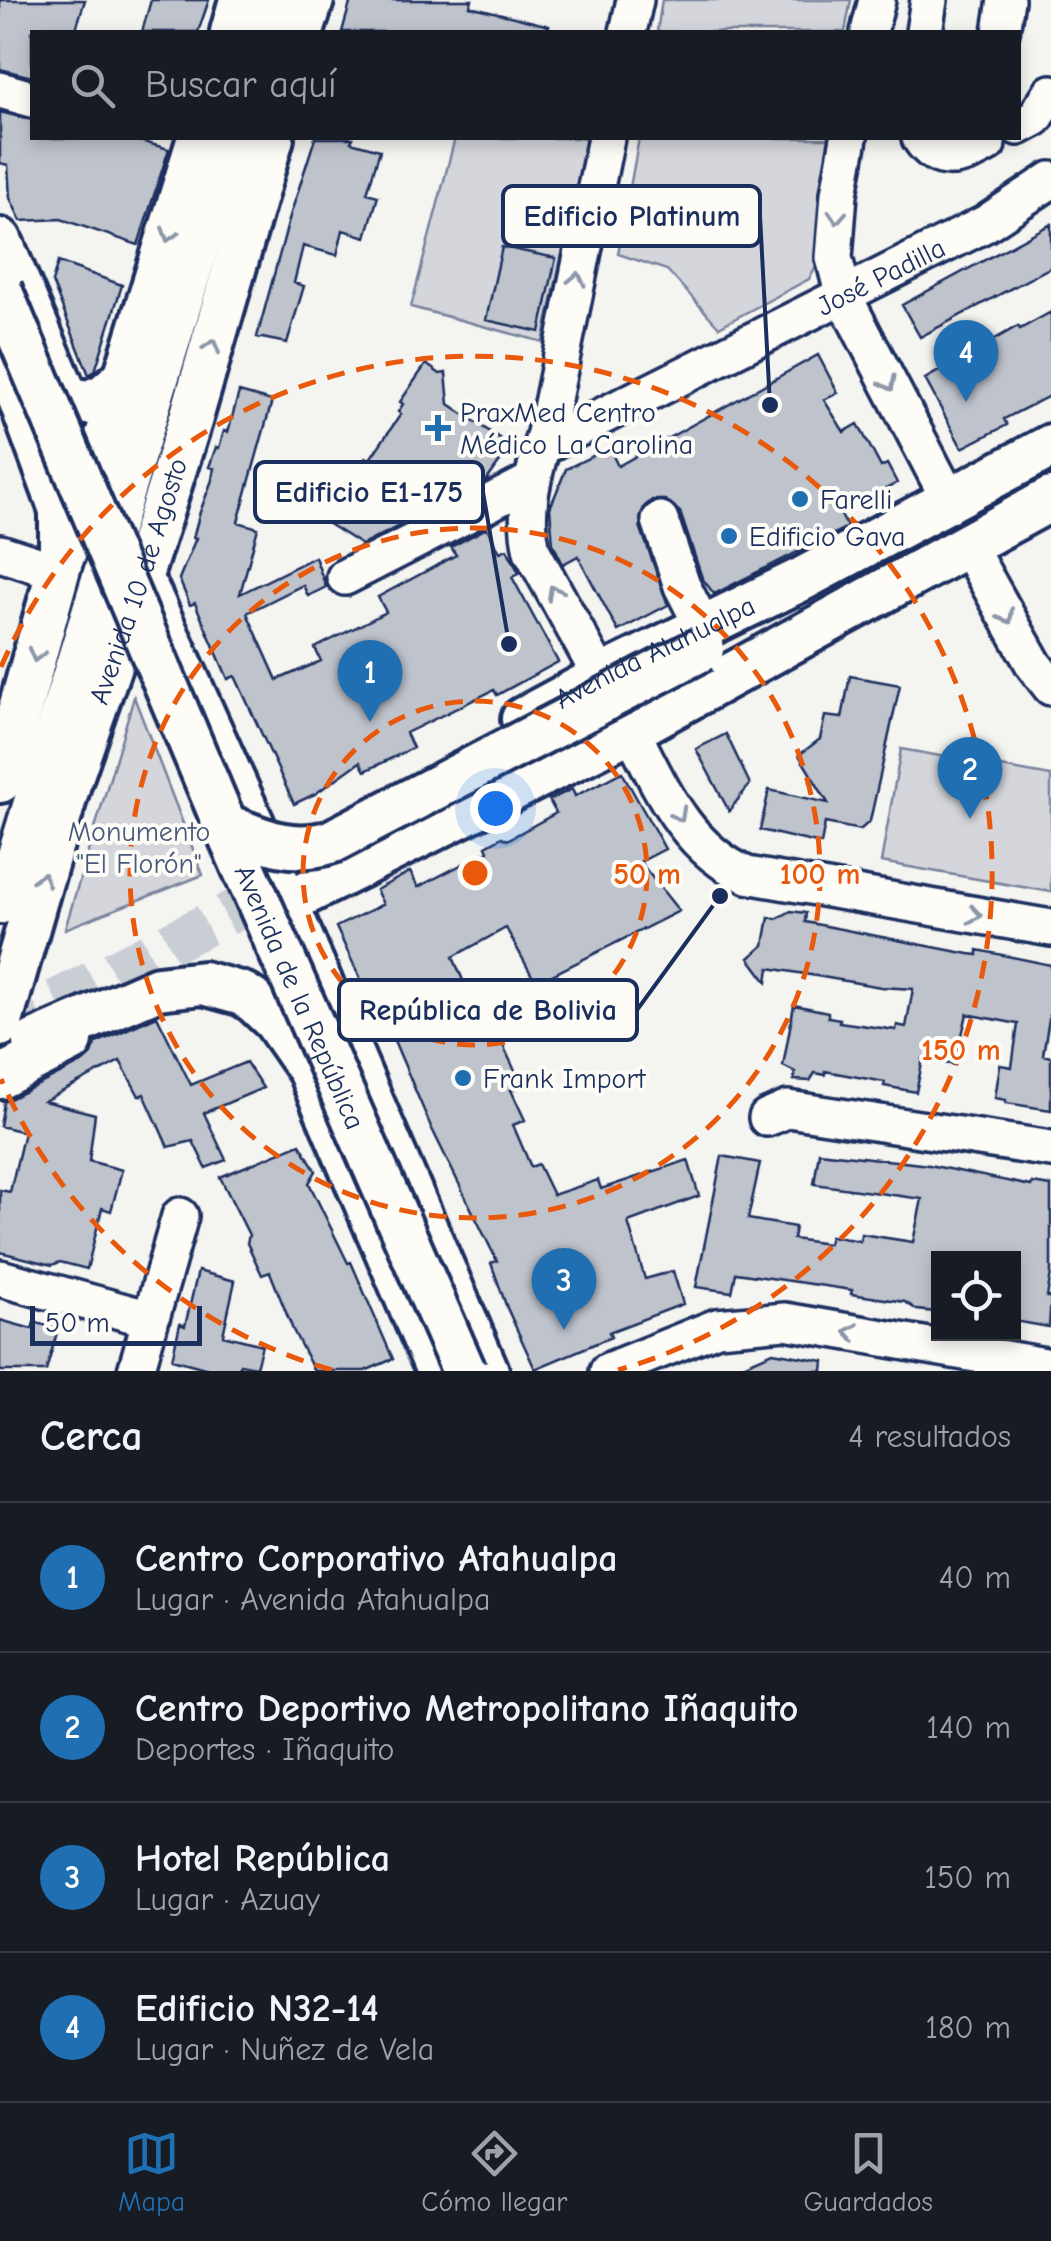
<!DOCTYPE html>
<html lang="es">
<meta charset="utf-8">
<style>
body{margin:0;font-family:"Comic Neue",sans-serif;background:#20242c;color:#f1f3f6}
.controls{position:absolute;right:30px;bottom:30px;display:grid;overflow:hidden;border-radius:0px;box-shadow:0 5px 15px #0003}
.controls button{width:90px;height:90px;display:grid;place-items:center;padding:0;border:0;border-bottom:2px solid #363941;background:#171b24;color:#f1f3f6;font:50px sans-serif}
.scale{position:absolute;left:30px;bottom:25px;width:172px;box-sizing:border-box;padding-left:10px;border:5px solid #1b2f5e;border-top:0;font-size:28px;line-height:35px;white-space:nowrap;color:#1b2f5e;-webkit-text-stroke:8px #fdfcf7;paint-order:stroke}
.you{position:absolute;left:495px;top:808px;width:35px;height:35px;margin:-25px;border:8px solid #fff;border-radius:50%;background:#1a73e8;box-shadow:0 0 0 15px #1a73e833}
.badge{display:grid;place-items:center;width:65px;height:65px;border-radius:50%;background:#1f6fb2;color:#fff;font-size:32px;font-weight:700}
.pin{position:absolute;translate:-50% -82px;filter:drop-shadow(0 2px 5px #0008)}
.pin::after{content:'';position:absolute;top:52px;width:35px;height:30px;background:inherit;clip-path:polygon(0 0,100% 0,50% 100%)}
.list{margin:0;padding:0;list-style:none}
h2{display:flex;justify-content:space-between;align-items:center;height:130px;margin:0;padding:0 40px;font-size:42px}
h2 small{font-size:32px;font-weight:400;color:#9ea1a6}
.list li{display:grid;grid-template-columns:65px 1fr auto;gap:30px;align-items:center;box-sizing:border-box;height:150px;padding:0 40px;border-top:2px solid #363941}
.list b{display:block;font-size:38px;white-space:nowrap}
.list p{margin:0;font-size:32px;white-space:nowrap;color:#9ea1a6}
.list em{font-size:32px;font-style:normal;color:#9ea1a6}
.icon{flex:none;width:55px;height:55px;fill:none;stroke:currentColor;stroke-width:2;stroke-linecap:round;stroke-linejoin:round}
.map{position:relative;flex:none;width:1051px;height:1371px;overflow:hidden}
.search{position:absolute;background:#171b24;box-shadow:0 5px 15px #0003;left:30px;right:30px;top:30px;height:110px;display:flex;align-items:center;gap:25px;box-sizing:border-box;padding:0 35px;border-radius:0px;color:#9ea1a6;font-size:38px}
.sheet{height:730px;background:#171b24}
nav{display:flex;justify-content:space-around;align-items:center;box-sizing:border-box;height:140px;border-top:2px solid #363941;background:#171b24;font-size:28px;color:#9ea1a6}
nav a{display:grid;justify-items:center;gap:5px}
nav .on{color:#1f6fb2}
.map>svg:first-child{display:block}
</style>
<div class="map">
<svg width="1051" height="1371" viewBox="0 0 1051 1371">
<rect width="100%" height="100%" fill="#f4f4f1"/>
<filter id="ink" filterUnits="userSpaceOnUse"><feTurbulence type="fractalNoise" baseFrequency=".01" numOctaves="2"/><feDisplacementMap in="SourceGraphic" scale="20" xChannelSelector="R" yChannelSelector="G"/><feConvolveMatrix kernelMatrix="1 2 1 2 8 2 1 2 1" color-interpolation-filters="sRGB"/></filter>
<g filter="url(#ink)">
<!-- green -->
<path fill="#d4d6db" stroke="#78829c" stroke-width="2.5" d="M 662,0 L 851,0 L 845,32 L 657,32 Z
M 455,138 L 587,138 L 543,342 L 411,307 Z
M 639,138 L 832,138 L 818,264 L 809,279 L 719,327 L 667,270 L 618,254 Z
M 134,697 L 203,875 L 65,929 Z
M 901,749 L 1051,776 L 1051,892 L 881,862 Z"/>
<!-- building -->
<path fill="#bfc3cc" stroke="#1b2f5e" stroke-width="2.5" d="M 0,0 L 85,0 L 75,32 L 32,32 L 32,77 L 0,69 Z
M 151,0 L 209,0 L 198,32 L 142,32 Z
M 351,0 L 472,0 L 470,6 L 549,26 L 548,32 L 342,32 Z
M 0,112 L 32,120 L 32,138 L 129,138 L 169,149 L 138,245 L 61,219 L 21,221 L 10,198 L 8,165 L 0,163 Z
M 315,138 L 353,138 L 351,142 L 380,150 L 367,193 L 378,196 L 366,237 L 343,230 L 337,255 L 303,246 L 294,283 L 304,286 L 287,343 L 257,337 L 290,216 Z
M 1051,224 L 1051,267 L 920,337 L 902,305 Z
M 502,247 L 556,258 L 540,332 L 486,320 Z
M 58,262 L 122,285 L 95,371 L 89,375 L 52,282 Z
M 1051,312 L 1051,395 L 1004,419 L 1007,425 L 962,448 L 925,379 L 1018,326 L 1020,329 Z
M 818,355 L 838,393 L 824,400 L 844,432 L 858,424 L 881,467 L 887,464 L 897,483 L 840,513 L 847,527 L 714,594 L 702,578 L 680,512 L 665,500 L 652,500 L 644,507 L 640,526 L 668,605 L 618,631 L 578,556 L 563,564 L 553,544 L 550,508 L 566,469 L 609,448 L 618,466 Z
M 426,364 L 440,374 L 446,373 L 449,404 L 511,446 L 487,480 L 480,484 L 476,482 L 470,489 L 462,484 L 457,491 L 434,476 L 416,517 L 362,545 L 314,515 L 333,491 L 340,494 L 366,457 L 370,459 L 401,414 L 398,412 L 403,404 L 400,402 Z
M 239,392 L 272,401 L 238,522 L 258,528 L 240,594 L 315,557 L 326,587 L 308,596 L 303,585 L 247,613 L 277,680 L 321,661 L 315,648 L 386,612 L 378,597 L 456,555 L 451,547 L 487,528 L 500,552 L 507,549 L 519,573 L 512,577 L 558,662 L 497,695 L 494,690 L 406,733 L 413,748 L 365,771 L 360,762 L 315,794 L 294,804 L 235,676 L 228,679 L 195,603 L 190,605 L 179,579 L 196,538 L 193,538 L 200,512 L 212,480 L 214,468 L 209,467 L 216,447 L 219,448 L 224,431 L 228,432 Z
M 850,676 L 900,685 L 870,821 L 860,830 L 825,823 L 821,844 L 760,830 L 769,790 L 828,803 L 799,755 L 820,739 L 825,716 L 842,718 Z
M 726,734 L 750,784 L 729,811 L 696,749 Z
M 622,772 L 665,849 L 640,862 L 679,911 L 536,983 L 506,928 L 453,957 L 474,1006 L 483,1002 L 522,1086 L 511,1090 L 525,1120 L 513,1125 L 531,1167 L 538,1164 L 553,1195 L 598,1180 L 601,1189 L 688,1160 L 699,1196 L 628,1222 L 645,1279 L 673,1271 L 683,1304 L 609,1332 L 611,1337 L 535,1369 L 507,1308 L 491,1263 L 497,1261 L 431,1127 L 372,989 L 366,991 L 336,927 L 383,904 L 376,890 L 410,872 L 418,887 L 488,851 L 486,846 L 502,837 L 507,840 L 556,813 L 549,800 L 572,789 L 575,796 Z
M 791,911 L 806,913 L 805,922 L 969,954 L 978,955 L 978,950 L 1051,965 L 1051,1007 L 1043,1055 L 1051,1057 L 1051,1110 L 1006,1103 L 1006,1100 L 995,1098 L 1000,1065 L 1012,1067 L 1018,1024 L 967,1014 L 955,1065 L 923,1059 L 916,1092 L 884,1086 L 885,1082 L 825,1071 L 825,1075 L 815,1073 L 810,1081 L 794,1080 L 795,1072 L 783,1066 L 794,1005 L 828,1012 L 828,1017 L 840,1019 L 839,1022 L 896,1030 L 897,1025 L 906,1027 L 913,989 L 881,987 L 769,968 L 767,982 L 749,958 L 764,945 L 769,917 L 776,919 Z
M 157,1016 L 191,1085 L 246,1062 L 263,1088 L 204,1113 L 226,1160 L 206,1168 L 193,1141 L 168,1147 L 144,1094 L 139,1096 L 120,1061 L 44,1101 L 95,1114 L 89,1161 L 122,1170 L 111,1211 L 102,1208 L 87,1269 L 60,1262 L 52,1265 L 0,1252 L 0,1190 L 10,1192 L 24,1132 L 0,1126 L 4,1102 L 82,1063 L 92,1054 L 96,1043 Z
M 300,1144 L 316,1171 L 309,1183 L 348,1263 L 351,1262 L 393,1359 L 365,1371 L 314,1371 L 293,1330 L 270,1272 L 262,1275 L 247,1243 L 249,1235 L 220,1177 Z
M 819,1152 L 929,1165 L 1031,1186 L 1032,1183 L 1051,1186 L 1051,1273 L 1047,1297 L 1051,1297 L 1049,1327 L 1014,1321 L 1014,1286 L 1019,1258 L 938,1258 L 936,1312 L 917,1310 L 905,1302 L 851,1294 L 852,1290 L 736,1273 L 732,1292 L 696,1287 L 722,1156 L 760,1163 L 748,1219 L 795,1227 L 793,1239 L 828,1244 L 830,1236 L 860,1241 L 861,1234 L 913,1242 L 922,1199 L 814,1184 Z
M 198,1271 L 235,1281 L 223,1335 L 262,1345 L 256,1367 L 240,1364 L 238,1371 L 216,1371 L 172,1359 L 180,1324 L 185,1326 Z
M 0,1320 L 32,1329 L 34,1322 L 58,1329 L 46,1371 L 0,1371 Z
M 773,1352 L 824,1361 L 823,1371 L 729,1371 Z"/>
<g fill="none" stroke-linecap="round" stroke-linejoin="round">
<!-- major-tunnel -->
<path stroke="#c9cdd4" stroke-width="42" stroke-dasharray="42 21" stroke-linecap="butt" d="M 0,1029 L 291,882"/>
<!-- minor casing -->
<g stroke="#1b2f5e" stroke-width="42">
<g id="minor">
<path d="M 266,32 L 276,0"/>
<path d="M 628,32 L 635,0"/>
<path d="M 869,32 L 877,0"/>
<path d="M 924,32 L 929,0"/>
<path d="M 1001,32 L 1006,0"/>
<path d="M 0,90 L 32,99"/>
<path d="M 1018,127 L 1035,118 L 1051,93"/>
<path d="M 849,138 L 839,194 L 834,258 L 844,297 L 950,501"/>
<path d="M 920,138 C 938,166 961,159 987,144 L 987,138"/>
<path id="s1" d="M 543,446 L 985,224 L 1051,180"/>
<path d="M 660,520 L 682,586 L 703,627"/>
<path d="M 967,545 L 1034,665 L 1051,687"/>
<path d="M 0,553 L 59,572"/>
<path d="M 345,577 L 532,481"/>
<path d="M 601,677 L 532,551 C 520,500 540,459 551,409 C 569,318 588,228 606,138"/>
<path d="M 631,730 C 660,786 686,849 747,875 L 1051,928"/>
<path d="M 0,906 L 234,138"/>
<path d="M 767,1118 L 788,1109 L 1051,1149"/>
<path d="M 0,1278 L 150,1319"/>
<path d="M 136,1371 L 180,1216"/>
<path d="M 608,1371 L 717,1327 L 785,1321 L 1051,1367"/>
</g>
</g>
<!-- major casing -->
<g stroke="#1b2f5e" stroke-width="50">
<g id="major">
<path d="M 232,32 L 241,0"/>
<path d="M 302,32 L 312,0"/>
<path d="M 0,240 L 64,391 L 71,398 L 86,403 L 105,395 L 123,379"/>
<path d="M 0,345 L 61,510 L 61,551"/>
<path d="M 148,592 L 253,825 L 487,1371"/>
<path id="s2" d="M 523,719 L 601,677 L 804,578 L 1051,446"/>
<path d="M 0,781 L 61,561 L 98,465 L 199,138"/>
<path d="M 286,903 L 631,730 L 1051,499"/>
<path id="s3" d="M 0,1025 L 69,784 L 141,576 L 191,418 L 272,138"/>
<path d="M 34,1042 L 158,988 L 203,983 L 243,994 L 255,1002 L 275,1021 L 309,1070 L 438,1371"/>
<path d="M 0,1077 L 71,1041"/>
</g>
</g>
<!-- minor -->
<use href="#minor" stroke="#fdfcf7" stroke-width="35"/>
<!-- major -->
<use href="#major" stroke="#fdfcf7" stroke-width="42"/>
<!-- major-bridge casing -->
<g stroke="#1b2f5e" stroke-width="50" stroke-linecap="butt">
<g id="major-bridge">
<path id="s4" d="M 0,290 L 225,825 L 464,1371"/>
<path d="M 225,825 C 262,840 293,855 333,841 L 702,649"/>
</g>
</g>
<!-- major-bridge -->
<use href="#major-bridge" stroke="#fdfcf7" stroke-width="42"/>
</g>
<!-- one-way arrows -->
<defs><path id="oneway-chevron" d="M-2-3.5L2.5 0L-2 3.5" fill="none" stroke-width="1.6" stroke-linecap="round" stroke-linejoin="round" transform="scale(2.5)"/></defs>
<g stroke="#8c96aa">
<use href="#oneway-chevron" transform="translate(837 217) rotate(94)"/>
<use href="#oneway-chevron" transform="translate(169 235) rotate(107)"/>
<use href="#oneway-chevron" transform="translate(577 279) rotate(-78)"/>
<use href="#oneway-chevron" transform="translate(212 346) rotate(-74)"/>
<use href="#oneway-chevron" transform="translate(889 384) rotate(63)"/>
<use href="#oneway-chevron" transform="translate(554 592) rotate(-119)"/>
<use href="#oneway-chevron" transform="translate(1007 617) rotate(60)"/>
<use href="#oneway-chevron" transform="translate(36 655) rotate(105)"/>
<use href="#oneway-chevron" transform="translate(679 815) rotate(61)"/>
<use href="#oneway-chevron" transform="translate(42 879) rotate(-74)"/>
<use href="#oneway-chevron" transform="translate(975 915) rotate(10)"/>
<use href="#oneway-chevron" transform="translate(851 1332) rotate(-170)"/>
</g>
</g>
<!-- distance rings -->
<g fill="none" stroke="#e8590c" stroke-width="5" stroke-dasharray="18 12">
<circle cx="475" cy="873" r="172"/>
<circle cx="475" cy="873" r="345"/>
<path d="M332 1370A517 517 0 0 1 1 1079M1 667A517 517 0 1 1 618 1370"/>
</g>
<!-- markers -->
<g fill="#1f6fb2" stroke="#fdfcf7" stroke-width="4">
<path d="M433 413h10v10h10v10h-10v10h-10v-10h-10v-10h10z"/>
<circle cx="800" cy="499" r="10"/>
<circle cx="729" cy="536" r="10"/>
<circle cx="463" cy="1078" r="10"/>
</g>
<g text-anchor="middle" stroke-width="8" stroke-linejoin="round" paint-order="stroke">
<!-- street labels -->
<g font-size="28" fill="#1b2f5e" stroke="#fdfcf7">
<text dy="10" stroke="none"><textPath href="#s1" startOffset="378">José Padilla</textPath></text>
<text dy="10" stroke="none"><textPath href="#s3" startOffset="465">Avenida 10 de Agosto</textPath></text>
<text dy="10" stroke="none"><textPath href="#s2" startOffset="148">Avenida Atahualpa</textPath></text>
<text dy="10" stroke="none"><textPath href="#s4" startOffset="768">Avenida de la República</textPath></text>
</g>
<!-- poi labels -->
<g font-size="28" fill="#1b2f5e" stroke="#fdfcf7" text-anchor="start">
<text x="460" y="422">PraxMed Centro<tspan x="460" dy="32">Médico La Carolina</tspan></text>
<text x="820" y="509">Farelli</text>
<text x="749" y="546">Edificio Gava</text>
<text x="483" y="1088">Frank Import</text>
</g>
<!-- park labels -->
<g font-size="28" fill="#49597d" stroke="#fdfcf7">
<text x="139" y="841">Monumento<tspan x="139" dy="32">"El Florón"</tspan></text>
</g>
</g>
<circle cx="475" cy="873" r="15" fill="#e8590c" stroke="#fdfcf7" stroke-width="5"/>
<g font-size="30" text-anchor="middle" font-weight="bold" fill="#e8590c" stroke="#fdfcf7" stroke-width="8" stroke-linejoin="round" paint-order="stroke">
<text x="647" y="884">50 m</text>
<text x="820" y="884">100 m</text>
<text x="961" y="1060">150 m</text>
</g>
<!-- callouts -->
<path fill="none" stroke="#1b2f5e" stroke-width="4" d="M770 405L760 216M509 644L483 492M720 896L637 1010"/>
<g fill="#1b2f5e" stroke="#fdfcf7" stroke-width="4">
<circle cx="770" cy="405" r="10"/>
<circle cx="509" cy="644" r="10"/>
<circle cx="720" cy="896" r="10"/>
</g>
<g fill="#fdfcf7" stroke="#1b2f5e" stroke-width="4">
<rect x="503" y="186" width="257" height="60" rx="10"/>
<rect x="255" y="462" width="228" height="60" rx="10"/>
<rect x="339" y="980" width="298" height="60" rx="10"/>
</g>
<g font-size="30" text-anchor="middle" font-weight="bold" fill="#1b2f5e">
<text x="632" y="226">Edificio Platinum</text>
<text x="369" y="502">Edificio E1-175</text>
<text x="488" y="1020">República de Bolivia</text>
</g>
</svg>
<div class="controls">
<button><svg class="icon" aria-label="locate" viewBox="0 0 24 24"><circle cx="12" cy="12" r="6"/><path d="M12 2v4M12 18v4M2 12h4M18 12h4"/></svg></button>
</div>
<div class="scale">50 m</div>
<div class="you"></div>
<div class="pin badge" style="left:370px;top:722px">1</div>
<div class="pin badge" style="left:970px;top:819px">2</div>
<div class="pin badge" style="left:564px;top:1330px">3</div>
<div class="pin badge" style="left:966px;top:402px">4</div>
<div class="search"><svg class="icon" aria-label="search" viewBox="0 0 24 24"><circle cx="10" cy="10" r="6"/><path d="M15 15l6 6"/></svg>Buscar aquí</div>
</div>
<section class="sheet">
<h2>Cerca<small>4 resultados</small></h2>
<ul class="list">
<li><span class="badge">1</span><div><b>Centro Corporativo Atahualpa</b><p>Lugar · Avenida Atahualpa</p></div><em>40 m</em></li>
<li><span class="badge">2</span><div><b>Centro Deportivo Metropolitano Iñaquito</b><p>Deportes · Iñaquito</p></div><em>140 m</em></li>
<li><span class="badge">3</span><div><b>Hotel República</b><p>Lugar · Azuay</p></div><em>150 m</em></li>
<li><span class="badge">4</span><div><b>Edificio N32-14</b><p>Lugar · Nuñez de Vela</p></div><em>180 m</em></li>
</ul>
</section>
<nav>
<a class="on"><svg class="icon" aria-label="map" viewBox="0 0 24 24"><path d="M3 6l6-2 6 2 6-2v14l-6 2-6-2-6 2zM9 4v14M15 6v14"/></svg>Mapa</a>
<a><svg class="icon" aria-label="directions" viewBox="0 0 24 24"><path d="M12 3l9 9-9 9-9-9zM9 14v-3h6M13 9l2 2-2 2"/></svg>Cómo llegar</a>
<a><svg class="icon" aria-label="saved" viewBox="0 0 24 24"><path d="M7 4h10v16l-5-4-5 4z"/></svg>Guardados</a>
</nav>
